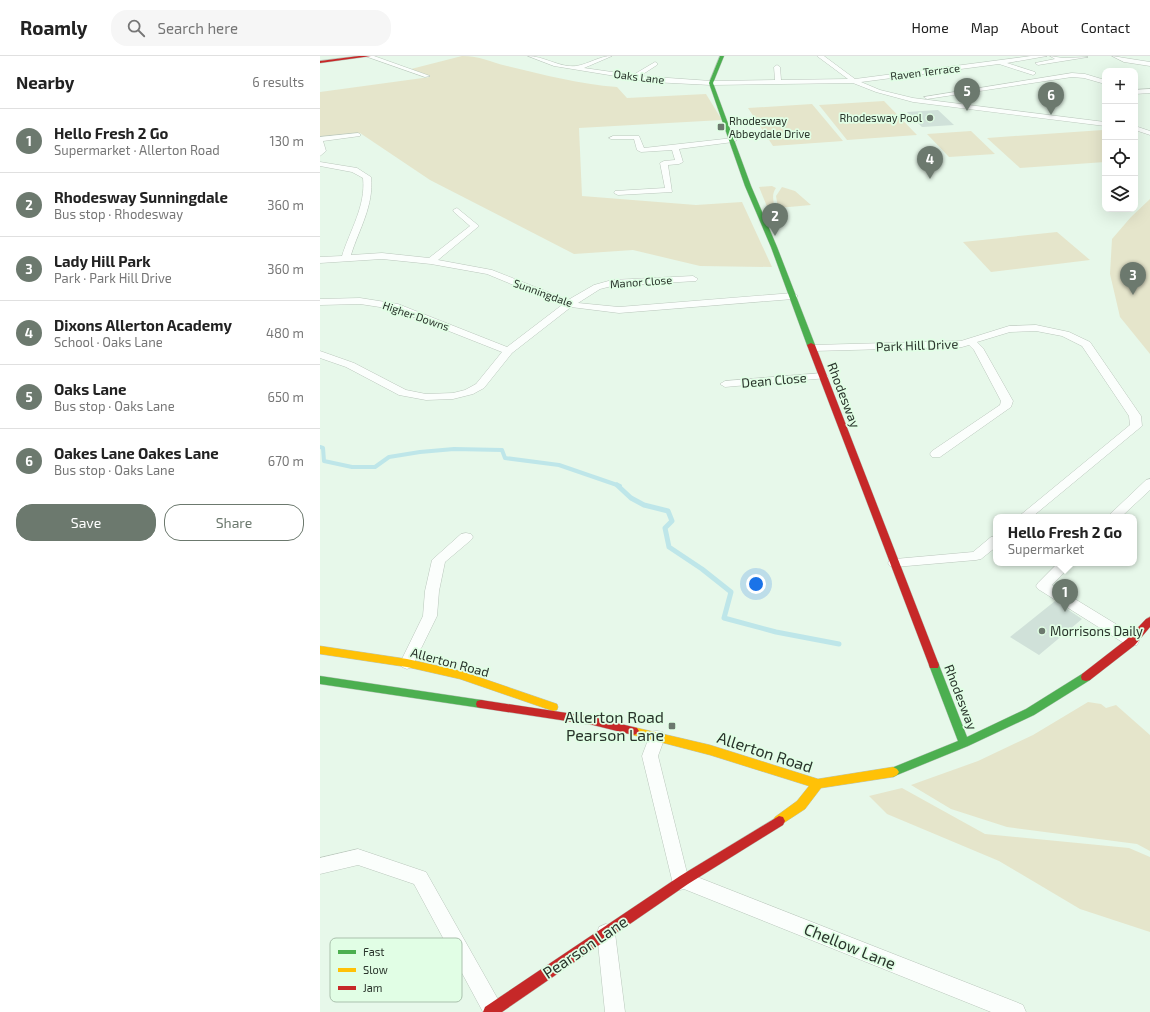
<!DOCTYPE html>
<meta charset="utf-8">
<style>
body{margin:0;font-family:"Exo 2",sans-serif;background:#f6f6f6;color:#222}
.controls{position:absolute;right:12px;top:12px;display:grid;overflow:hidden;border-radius:8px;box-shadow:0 4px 16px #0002}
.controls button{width:36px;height:36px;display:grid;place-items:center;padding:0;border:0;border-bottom:1px solid #e0e0e0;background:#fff;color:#222;font:20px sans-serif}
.you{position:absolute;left:436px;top:528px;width:14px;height:14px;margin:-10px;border:3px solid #fff;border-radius:50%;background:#1a73e8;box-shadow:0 0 0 6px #1a73e833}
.badge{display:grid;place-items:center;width:26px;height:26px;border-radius:50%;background:#6c796e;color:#fff;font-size:13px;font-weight:700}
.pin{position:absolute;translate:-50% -33px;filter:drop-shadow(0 1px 2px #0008)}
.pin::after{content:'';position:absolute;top:21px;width:14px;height:12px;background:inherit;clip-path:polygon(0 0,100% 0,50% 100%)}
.popup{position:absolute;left:673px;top:458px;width:144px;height:52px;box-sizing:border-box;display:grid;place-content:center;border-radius:8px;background:#fff;filter:drop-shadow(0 1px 3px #0005);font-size:13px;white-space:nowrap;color:#767676}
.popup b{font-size:15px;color:#222}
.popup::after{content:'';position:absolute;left:50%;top:100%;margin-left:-8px;border:8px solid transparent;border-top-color:#fff}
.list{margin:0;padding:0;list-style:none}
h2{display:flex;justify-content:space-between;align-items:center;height:52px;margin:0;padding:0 16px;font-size:17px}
h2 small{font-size:13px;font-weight:400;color:#767676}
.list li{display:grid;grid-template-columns:26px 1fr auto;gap:12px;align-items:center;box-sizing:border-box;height:64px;padding:0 16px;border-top:1px solid #e0e0e0}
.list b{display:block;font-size:15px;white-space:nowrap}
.list p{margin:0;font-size:13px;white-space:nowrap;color:#767676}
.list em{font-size:13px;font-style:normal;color:#767676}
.actions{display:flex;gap:8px;padding:12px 16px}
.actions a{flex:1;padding:9px 0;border:1px solid #6c796e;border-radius:16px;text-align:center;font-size:14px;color:#6c796e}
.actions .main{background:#6c796e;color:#fff}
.icon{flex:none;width:22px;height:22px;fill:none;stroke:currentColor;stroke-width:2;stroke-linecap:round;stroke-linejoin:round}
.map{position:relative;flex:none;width:830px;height:956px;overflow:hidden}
header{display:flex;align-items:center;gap:24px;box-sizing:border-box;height:56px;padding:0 20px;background:#fff;border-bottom:1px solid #e0e0e0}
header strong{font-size:19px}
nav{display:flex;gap:22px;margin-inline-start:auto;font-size:14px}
.search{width:280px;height:36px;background:#f6f6f6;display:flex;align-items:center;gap:10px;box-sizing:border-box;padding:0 14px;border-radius:16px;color:#767676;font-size:15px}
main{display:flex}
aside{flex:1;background:#fff}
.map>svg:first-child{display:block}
</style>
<header>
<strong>Roamly</strong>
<div class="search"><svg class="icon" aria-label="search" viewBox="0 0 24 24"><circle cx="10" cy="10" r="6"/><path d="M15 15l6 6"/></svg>Search here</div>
<nav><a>Home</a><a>Map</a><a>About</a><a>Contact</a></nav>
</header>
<main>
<aside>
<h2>Nearby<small>6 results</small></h2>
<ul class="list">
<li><span class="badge">1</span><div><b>Hello Fresh 2 Go</b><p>Supermarket · Allerton Road</p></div><em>130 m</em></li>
<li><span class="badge">2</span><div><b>Rhodesway Sunningdale</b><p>Bus stop · Rhodesway</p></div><em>360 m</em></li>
<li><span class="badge">3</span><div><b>Lady Hill Park</b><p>Park · Park Hill Drive</p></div><em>360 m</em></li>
<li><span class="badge">4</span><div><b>Dixons Allerton Academy</b><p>School · Oaks Lane</p></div><em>480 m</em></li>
<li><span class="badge">5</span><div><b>Oaks Lane</b><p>Bus stop · Oaks Lane</p></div><em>650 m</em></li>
<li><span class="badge">6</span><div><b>Oakes Lane Oakes Lane</b><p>Bus stop · Oaks Lane</p></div><em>670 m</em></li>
</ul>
<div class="actions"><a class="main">Save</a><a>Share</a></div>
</aside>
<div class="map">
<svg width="830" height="956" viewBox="0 0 830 956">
<rect width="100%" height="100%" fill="#e7f8ea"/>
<!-- green -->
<path fill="#e5e5cb" d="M 142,0 C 160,0 170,6 187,10 C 224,19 259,28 297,31 L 307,42 L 386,38 L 402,64 L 259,72 L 262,140 L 376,149 L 422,146 L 452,211 L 380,210 L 313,194 L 254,198 L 110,124 L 40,77 L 0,81 L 0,36 L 110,21 L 91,13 Z
M 564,45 L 597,79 L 527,84 L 499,49 Z
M 492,48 L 523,85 L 453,90 L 428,52 Z
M 783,74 L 785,75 L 785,106 L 700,112 L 667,82 Z
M 651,75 L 675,98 L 629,101 L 607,78 Z
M 452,130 L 456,132 C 451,139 454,144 454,151 L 448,153 L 439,131 Z
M 462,131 L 475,135 L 491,149 L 458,152 L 456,140 Z
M 830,143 L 830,298 L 800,261 L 790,218 L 792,183 L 811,161 Z
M 737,176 L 770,204 L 671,216 L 643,186 Z
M 768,646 L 781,648 L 786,652 L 796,649 L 830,679 L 830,795 L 817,788 L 687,771 L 631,753 L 591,729 L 658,705 L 713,679 Z
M 582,732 L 665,778 L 809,792 L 830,801 L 830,876 L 760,853 L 679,805 L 567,758 L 549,740 Z"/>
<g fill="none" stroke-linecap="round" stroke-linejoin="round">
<!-- stream-far1 -->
<path stroke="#bee6e9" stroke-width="4" d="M 0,391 L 3,392 L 4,405 L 32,411 L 55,411 L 69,401 L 100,396 L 134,393 L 182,394 L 185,402 L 239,409 L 300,430"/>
<!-- stream -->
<path stroke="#bee6e9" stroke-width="5" d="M 297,429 L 311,442 L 324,449 L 348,455 L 352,465 L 345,472 L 349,491 L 382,513 L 411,536 L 404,562 L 456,576 L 519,588"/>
</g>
<!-- building -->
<path fill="#d0e1d9" d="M 618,54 L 634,69 L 602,71 L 587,56 Z
M 735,545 L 762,563 L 719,599 L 690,581 Z"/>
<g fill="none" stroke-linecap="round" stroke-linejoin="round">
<!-- street casing -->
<g stroke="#bac7bc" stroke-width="1">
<path id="street" d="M 45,0 L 54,0 L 110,20 L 105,21 Z
M 208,0 C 224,0 240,12 256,10 C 269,8 279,0 292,0 L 264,12 L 313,19 L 335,6 L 337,7 L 337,9 L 320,20 L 391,25 L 455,24 L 454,11 L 457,9 L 460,11 L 461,24 L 528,23 L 497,0 L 504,0 L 535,23 L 711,0 L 727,0 L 687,7 L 715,16 L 715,18 L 713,19 L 679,8 L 541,26 L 560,34 L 593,42 L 785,66 L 785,70 L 593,46 L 556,36 L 533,27 L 391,29 L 332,26 L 234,10 Z
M 730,0 L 743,2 L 768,1 L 718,9 L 715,7 L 735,3 Z
M 792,0 L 830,6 L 830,10 L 804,6 Z
M 752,17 L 765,18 L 785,24 L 785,28 L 764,22 L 752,21 L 607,43 L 604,41 Z
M 830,33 L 830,37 L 815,38 L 815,34 Z
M 815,70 L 830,75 L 830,79 L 815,74 Z
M 38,77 L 40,78 L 40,80 L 3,85 L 6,95 L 0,100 L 0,81 Z
M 293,80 L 319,80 L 324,92 L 413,82 L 417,84 L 413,86 L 359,93 L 363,106 L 359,108 L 348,109 L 352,136 L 298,139 L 294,137 L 295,135 L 345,132 L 340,107 L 344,105 L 355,104 L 352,94 L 321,96 L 317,94 L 314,83 L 291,83 L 289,82 Z
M 0,106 L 37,112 L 51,121 C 54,150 39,173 31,199 L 62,197 L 109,202 L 150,170 L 134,156 L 133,154 L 137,152 L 159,170 L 118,204 L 172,214 L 248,244 L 274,229 L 292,224 L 373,220 L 378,223 L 376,225 L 292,230 L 280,233 L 258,247 L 299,251 L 473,237 L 478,240 L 473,243 L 299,257 L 251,251 L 192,297 L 164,332 L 153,338 L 133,343 L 106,344 L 79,339 L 26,311 L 0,302 L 0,295 L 34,307 L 86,334 L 106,338 L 133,337 L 145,334 L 156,328 L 182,296 L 73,253 L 40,248 L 0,249 L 0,243 L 40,242 L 78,248 L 187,291 L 242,249 L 167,218 L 111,208 L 62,203 L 0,207 L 0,201 L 22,200 C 30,174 46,150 43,122 L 32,116 L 0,110 Z
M 716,269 L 749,276 L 770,286 L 821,360 L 822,370 L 712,461 L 698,461 L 810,369 L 809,360 L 762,290 L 742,280 L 716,275 L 690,276 L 657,286 L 663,292 L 693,345 L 691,351 L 620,401 L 612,401 L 610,398 L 612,395 L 680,349 L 681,345 L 654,294 L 649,289 L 642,291 L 493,295 L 488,292 L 493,289 L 641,285 L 689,270 Z
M 503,317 L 508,320 L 507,322 L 405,331 L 400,328 L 405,325 Z
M 830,423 L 830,434 L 801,461 L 787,461 L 826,424 Z
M 146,477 L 151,478 L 153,481 L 151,484 L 125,506 L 119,535 L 117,560 L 92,611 L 87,613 L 82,611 L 80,607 L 103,560 L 105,535 L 112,504 L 141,478 Z
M 676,480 L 676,491 L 661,503 L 656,504 L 575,511 L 570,510 L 568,507 L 570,504 L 575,503 L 653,496 L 671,481 Z
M 738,507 L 753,507 L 732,529 L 817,581 L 819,585 L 817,589 L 812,590 L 807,589 L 718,533 L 716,530 L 718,527 Z
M 337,675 L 343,676 L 345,681 L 338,700 L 367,817 L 696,946 L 703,949 L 706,956 L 671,956 L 364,833 L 360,834 L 354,832 L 322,700 L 331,676 Z
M 38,793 L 106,816 L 180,947 L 182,956 L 163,956 L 94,828 L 38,809 L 0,818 L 0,802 Z
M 286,868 L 293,871 L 295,877 L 305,956 L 285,956 L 277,877 L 279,871 Z"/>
</g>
<!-- fast casing -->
<g stroke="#bac7bc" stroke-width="1">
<path id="fast" d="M 400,0 L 404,0 L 393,27 L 431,130 L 457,191 L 495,289 L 491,291 L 487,289 L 451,191 L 425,130 L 389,27 Z
M 614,605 L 618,606 L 619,609 L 647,681 L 706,653 L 762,618 L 766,617 L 770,618 L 771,621 L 770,624 L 714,659 L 648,690 L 577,719 L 573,721 L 569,719 L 567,716 L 569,713 L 638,685 L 609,609 L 610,606 Z
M 0,620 L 161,644 L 165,645 L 166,648 L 165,651 L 161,652 L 0,628 Z"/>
</g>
<!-- slow casing -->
<g stroke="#bac7bc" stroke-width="1">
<path id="slow" d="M 0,590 L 87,603 L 141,615 L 237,648 L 238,651 L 237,654 L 233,655 L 140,623 L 87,611 L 0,598 Z
M 313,671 L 390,689 L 498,723 L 573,711 L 577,713 L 579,716 L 577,719 L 573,721 L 501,732 L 485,753 L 459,770 L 455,769 L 453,765 L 455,761 L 477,745 L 489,730 L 390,699 L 309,678 L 307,675 L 309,672 Z"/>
</g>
<!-- jam casing -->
<g stroke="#bac7bc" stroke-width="1">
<path id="jam" d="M 39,0 L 51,0 L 0,7 L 0,5 Z
M 491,287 L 495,289 L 619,609 L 618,612 L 610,612 L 609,609 L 487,289 Z
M 830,561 L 830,571 L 815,589 L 770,624 L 766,625 L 762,624 L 761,621 L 762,618 L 807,583 L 826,563 Z
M 161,644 L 273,661 L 317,672 L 319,675 L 317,678 L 313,679 L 273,669 L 161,652 L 157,651 L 156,648 L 157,645 Z
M 459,760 L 463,761 L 465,765 L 463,769 L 368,828 L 182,956 L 163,956 L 165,951 L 360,820 Z"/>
</g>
<!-- street -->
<use href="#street" fill="#fbfefc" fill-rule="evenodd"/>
<!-- fast -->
<use href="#fast" fill="#4caf50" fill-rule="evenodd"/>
<!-- slow -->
<use href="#slow" fill="#ffc107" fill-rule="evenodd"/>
<!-- jam -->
<use href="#jam" fill="#c62828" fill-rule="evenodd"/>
</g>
<!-- markers -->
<g fill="#6c796e" stroke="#e1fee5" stroke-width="1.5">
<circle cx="610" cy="62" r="4"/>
<rect x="397" y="67" width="8" height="8" rx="2"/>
<circle cx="722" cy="575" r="4"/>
<rect x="348" y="666" width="8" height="8" rx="2"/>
</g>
<g text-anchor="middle" stroke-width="3.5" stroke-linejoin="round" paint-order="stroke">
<!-- far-street labels -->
<g font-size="11" fill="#29342b" stroke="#e1fee5">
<text transform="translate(605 16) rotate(-7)" y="4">Raven Terrace</text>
<text transform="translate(319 21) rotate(7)" y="4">Oaks Lane</text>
<text transform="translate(321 226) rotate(-4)" y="4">Manor Close</text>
<text transform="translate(223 237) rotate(20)" y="4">Sunningdale</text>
<text transform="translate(96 260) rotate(19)" y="4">Higher Downs</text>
</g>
<!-- far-poi labels -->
<g font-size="11" fill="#29342b" stroke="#e1fee5" text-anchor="end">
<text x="602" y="66">Rhodesway Pool</text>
<text x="409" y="69" text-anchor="start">Rhodesway<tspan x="409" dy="13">Abbeydale Drive</tspan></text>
</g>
<!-- street labels -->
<g font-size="13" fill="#29342b" stroke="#e1fee5">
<text transform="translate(597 289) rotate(-2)" y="5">Park Hill Drive</text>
<text transform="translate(454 324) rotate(-5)" y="5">Dean Close</text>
<text transform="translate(524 339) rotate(69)" y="5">Rhodesway</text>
<text transform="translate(130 606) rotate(15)" y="5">Allerton Road</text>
<text transform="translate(641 641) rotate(69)" y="5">Rhodesway</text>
</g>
<!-- poi labels -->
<g font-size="13" fill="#29342b" stroke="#e1fee5" text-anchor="start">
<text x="730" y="580">Morrisons Daily</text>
</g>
<!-- near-poi labels -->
<g font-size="16" fill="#29342b" stroke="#e1fee5" text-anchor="end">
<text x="344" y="667">Allerton Road<tspan x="344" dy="18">Pearson Lane</tspan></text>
</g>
<!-- near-street labels -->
<g font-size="16" fill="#29342b" stroke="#e1fee5">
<text transform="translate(445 696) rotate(18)" y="6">Allerton Road</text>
<text transform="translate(530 890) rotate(22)" y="6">Chellow Lane</text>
<text transform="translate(265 891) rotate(-34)" y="6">Pearson Lane</text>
</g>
</g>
<!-- legend -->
<rect x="10" y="882" width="132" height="64" rx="6" fill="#e1fee5" stroke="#aac1ad" stroke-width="1"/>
<rect x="18" y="894" width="18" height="4" fill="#4caf50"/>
<rect x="18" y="912" width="18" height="4" fill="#ffc107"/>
<rect x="18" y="930" width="18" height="4" fill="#c62828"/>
<g font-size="11" fill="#29342b">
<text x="43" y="900">Fast</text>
<text x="43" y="918">Slow</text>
<text x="43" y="936">Jam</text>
</g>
</svg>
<div class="controls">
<button>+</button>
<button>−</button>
<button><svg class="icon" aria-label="locate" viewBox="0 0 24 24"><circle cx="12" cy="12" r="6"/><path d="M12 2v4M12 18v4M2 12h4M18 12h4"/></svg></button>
<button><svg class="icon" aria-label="layers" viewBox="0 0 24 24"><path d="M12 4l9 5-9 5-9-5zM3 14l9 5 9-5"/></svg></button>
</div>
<div class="you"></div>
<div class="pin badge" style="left:745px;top:556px">1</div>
<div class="popup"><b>Hello Fresh 2 Go</b>Supermarket</div>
<div class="pin badge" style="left:455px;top:180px">2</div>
<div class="pin badge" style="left:813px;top:239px">3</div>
<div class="pin badge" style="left:610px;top:123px">4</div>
<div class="pin badge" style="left:647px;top:55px">5</div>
<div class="pin badge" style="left:731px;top:59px">6</div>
</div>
</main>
